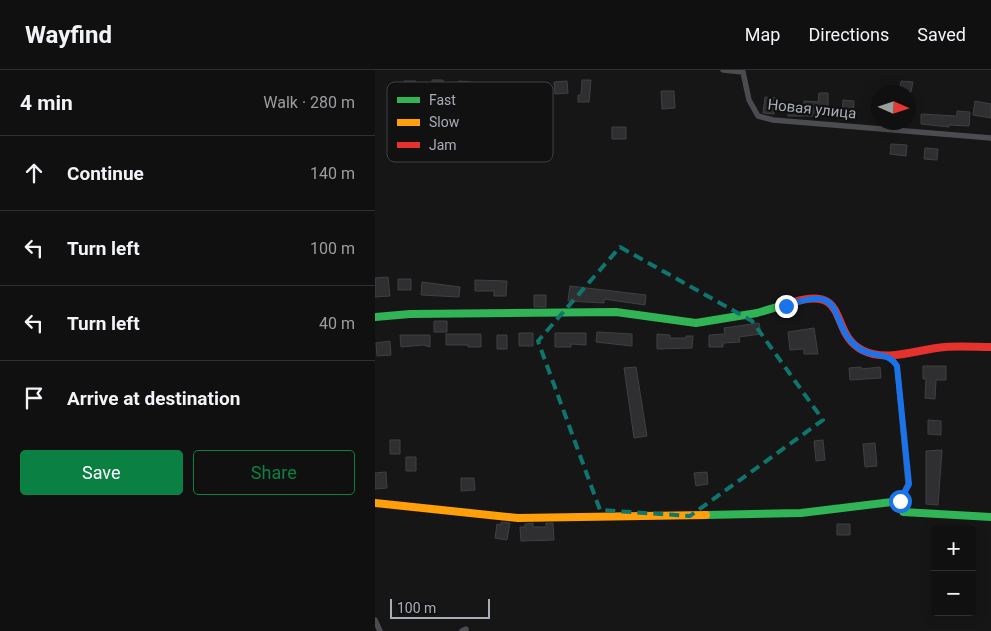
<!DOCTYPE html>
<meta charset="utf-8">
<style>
body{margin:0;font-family:Roboto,sans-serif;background:#1e1e1f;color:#f1f3f6}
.controls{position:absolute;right:15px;bottom:15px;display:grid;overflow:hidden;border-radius:5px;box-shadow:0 2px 12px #0003}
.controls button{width:45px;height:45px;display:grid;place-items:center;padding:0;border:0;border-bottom:1px solid #303031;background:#101011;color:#f1f3f6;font:25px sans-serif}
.compass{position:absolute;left:496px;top:15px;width:45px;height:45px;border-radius:50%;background:#101011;box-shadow:0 2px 12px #0003;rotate:93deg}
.scale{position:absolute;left:15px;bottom:12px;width:100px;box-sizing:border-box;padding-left:5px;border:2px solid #a9adb7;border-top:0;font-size:14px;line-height:18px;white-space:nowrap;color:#a9adb7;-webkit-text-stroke:4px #111112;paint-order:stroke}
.stop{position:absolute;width:15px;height:15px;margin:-11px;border:4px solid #1a73e8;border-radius:50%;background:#fff}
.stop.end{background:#1a73e8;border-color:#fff;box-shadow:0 1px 5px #0008}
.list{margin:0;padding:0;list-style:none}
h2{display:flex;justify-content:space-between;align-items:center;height:65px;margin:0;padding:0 20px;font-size:21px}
h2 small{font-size:16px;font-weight:400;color:#9c9d9f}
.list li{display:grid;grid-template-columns:32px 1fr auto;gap:15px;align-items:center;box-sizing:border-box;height:75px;padding:0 20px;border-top:1px solid #303031}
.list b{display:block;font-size:19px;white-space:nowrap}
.list em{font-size:16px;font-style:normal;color:#9c9d9f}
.actions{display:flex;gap:10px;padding:15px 20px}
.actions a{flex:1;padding:11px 0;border:1px solid #0b8043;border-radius:5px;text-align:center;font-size:18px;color:#0b8043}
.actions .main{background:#0b8043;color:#fff}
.icon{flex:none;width:28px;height:28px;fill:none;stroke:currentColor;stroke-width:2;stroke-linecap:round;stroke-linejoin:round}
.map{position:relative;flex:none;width:616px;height:561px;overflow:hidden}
header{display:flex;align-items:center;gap:30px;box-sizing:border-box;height:70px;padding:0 25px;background:#101011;border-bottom:1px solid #303031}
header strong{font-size:24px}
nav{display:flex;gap:28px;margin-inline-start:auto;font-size:18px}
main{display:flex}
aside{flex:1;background:#101011}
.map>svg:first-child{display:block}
</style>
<header>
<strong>Wayfind</strong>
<nav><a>Map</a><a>Directions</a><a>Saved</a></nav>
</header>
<main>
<aside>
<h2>4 min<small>Walk · 280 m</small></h2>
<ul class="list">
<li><svg class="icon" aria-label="ahead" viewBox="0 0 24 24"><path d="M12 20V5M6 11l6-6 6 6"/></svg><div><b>Continue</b></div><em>140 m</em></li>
<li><svg class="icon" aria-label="left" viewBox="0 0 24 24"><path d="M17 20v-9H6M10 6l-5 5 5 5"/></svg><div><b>Turn left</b></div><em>100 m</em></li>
<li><svg class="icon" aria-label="left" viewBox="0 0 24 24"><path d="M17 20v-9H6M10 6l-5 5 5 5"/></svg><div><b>Turn left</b></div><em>40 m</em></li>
<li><svg class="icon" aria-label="arrive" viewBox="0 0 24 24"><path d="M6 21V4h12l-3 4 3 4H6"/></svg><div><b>Arrive at destination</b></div></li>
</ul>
<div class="actions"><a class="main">Save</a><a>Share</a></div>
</aside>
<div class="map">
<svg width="616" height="561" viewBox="0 0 616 561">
<rect width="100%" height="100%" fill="#161617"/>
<!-- building -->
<path fill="#2f2f31" stroke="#3f4043" d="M 57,10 L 68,10 L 68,25 L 57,25 Z
M 207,10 L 216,10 L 214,32 L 203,32 L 203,25 L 206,25 Z
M 29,11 L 41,11 L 40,30 L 28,29 Z
M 84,11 L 96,12 L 93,29 L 82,28 Z
M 192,11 L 193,23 L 180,24 L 179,12 Z
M 526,11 L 538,12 L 536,22 L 524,22 Z
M 286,21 L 299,21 L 300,38 L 287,39 Z
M 444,23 L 453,23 L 453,38 L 442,38 L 442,46 L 413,46 L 414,35 L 429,36 L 429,31 L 443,32 Z
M 390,27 L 401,28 L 399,44 L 388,43 Z
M 468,30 L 479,31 L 478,47 L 467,47 Z
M 600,31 L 616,34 L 616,48 L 598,45 Z
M 582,41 L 595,42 L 594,56 L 574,55 L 574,57 L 546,54 L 546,44 L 582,46 Z
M 237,57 L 251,57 L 251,69 L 237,69 Z
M 516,74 L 532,75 L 531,86 L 515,84 Z
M 550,78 L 563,79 L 562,90 L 549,89 Z
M 13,207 L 15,226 L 0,227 L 0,208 Z
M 23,209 L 36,209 L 36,220 L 23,220 Z
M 100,210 L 132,211 L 131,226 L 119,226 L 119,221 L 100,221 Z
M 47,212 L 85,217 L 84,227 L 46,225 Z
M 195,216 L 271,225 L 270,235 L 229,229 L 229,233 L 193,231 Z
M 159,225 L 171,225 L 171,237 L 159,237 Z
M 59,251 L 72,251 L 72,262 L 59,262 Z
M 384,253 L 386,264 L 364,267 L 365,272 L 348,273 L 348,277 L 334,277 L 334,265 L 350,264 L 349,258 Z
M 439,258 L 443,284 L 429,284 L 429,279 L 415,280 L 413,262 Z
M 222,262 L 257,264 L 257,276 L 221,272 Z
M 144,263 L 158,263 L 158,276 L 144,276 Z
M 180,263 L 211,263 L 211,275 L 196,274 L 196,277 L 180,277 Z
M 71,264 L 106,264 L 106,277 L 93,277 L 93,275 L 71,275 Z
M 282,264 L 295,265 L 295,268 L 311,268 L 311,266 L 318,266 L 317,278 L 282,279 Z
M 25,265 L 55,265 L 55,277 L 48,275 L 26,277 Z
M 122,265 L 132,265 L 132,279 L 122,279 Z
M 15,271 L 16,285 L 2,286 L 1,273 Z
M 548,296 L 571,296 L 571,310 L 561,310 L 560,329 L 550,328 L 551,309 L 548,309 Z
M 261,297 L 272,366 L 259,368 L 249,298 Z
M 486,297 L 487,299 L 505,297 L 506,308 L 475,310 L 474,298 Z
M 553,350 L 566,351 L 566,365 L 553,364 Z
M 15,370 L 25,370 L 25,384 L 15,384 Z
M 448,370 L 450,390 L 441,391 L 439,371 Z
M 500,373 L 502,396 L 490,397 L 488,374 Z
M 567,380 L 563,435 L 551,434 L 551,381 Z
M 31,387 L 41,387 L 41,401 L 31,401 Z
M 11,402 L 12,418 L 0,419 L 0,403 Z
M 332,402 L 333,414 L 321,416 L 319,403 Z
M 86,408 L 99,408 L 100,420 L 86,421 Z
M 126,452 L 135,453 L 132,470 L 120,468 L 122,454 L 126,455 Z
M 158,453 L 158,457 L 171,457 L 171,453 L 178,453 L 179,470 L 146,471 L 145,457 L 150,457 L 150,454 Z
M 462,454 L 475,454 L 475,465 L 462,465 Z"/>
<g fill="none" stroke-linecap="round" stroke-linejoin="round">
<!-- street -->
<path stroke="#4b4c4f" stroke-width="5.5" d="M 348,0 L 368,2 L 374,30 L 383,46 L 398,50 L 616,68
M 514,286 L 522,296 L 533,414 L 525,431
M 0,550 L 5,561
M 87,561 L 91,559"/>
<!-- fast -->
<path stroke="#30b455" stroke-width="8" d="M 0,247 L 35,244 L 241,242 L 321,253 L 382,243 L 419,232
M 331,445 L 426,443 L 525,431 L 528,442 L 616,447"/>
<!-- slow -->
<path stroke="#ff9f0a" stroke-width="8" d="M 0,433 L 143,448 L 331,445"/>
<!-- jam -->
<path stroke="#e5322d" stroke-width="8" d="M 419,232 C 475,215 454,263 487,280 C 512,293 543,279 570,277 C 585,276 601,277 616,277"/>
</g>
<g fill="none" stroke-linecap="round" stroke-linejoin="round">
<!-- route -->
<path stroke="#1a73e8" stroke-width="6" d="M 411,236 C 476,211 450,255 485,279 C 498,288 513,281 522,296 L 534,414 L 525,431"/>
</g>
<!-- marked area -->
<path fill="none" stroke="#0f766e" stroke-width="4" stroke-dasharray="10 6" stroke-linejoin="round" d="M 245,177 L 377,251 L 448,350 L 315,446 L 225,440 L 163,271 Z"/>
<g text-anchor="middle" stroke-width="4.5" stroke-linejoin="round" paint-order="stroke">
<!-- street labels -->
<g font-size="15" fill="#a9adb7" stroke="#111112">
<text transform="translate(437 39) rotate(6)" y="5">Новая улица</text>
</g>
</g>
<!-- legend -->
<rect x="12" y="12" width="166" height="80" rx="8" fill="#111112" stroke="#3f4044" stroke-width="1"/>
<rect x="22" y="27" width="23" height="6" fill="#30b455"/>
<rect x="22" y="49" width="23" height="7" fill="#ff9f0a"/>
<rect x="22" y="72" width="23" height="6" fill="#e5322d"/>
<g font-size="14" fill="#a9adb7">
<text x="54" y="35">Fast</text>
<text x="54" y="57">Slow</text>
<text x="54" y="80">Jam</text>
</g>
</svg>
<div class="controls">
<button>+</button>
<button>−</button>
</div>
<svg class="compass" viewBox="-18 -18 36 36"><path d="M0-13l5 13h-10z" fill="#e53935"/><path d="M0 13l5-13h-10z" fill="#9c9d9f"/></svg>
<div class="scale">100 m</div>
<div class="stop" style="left:525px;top:431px"></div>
<div class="stop end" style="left:411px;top:236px"></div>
</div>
</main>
